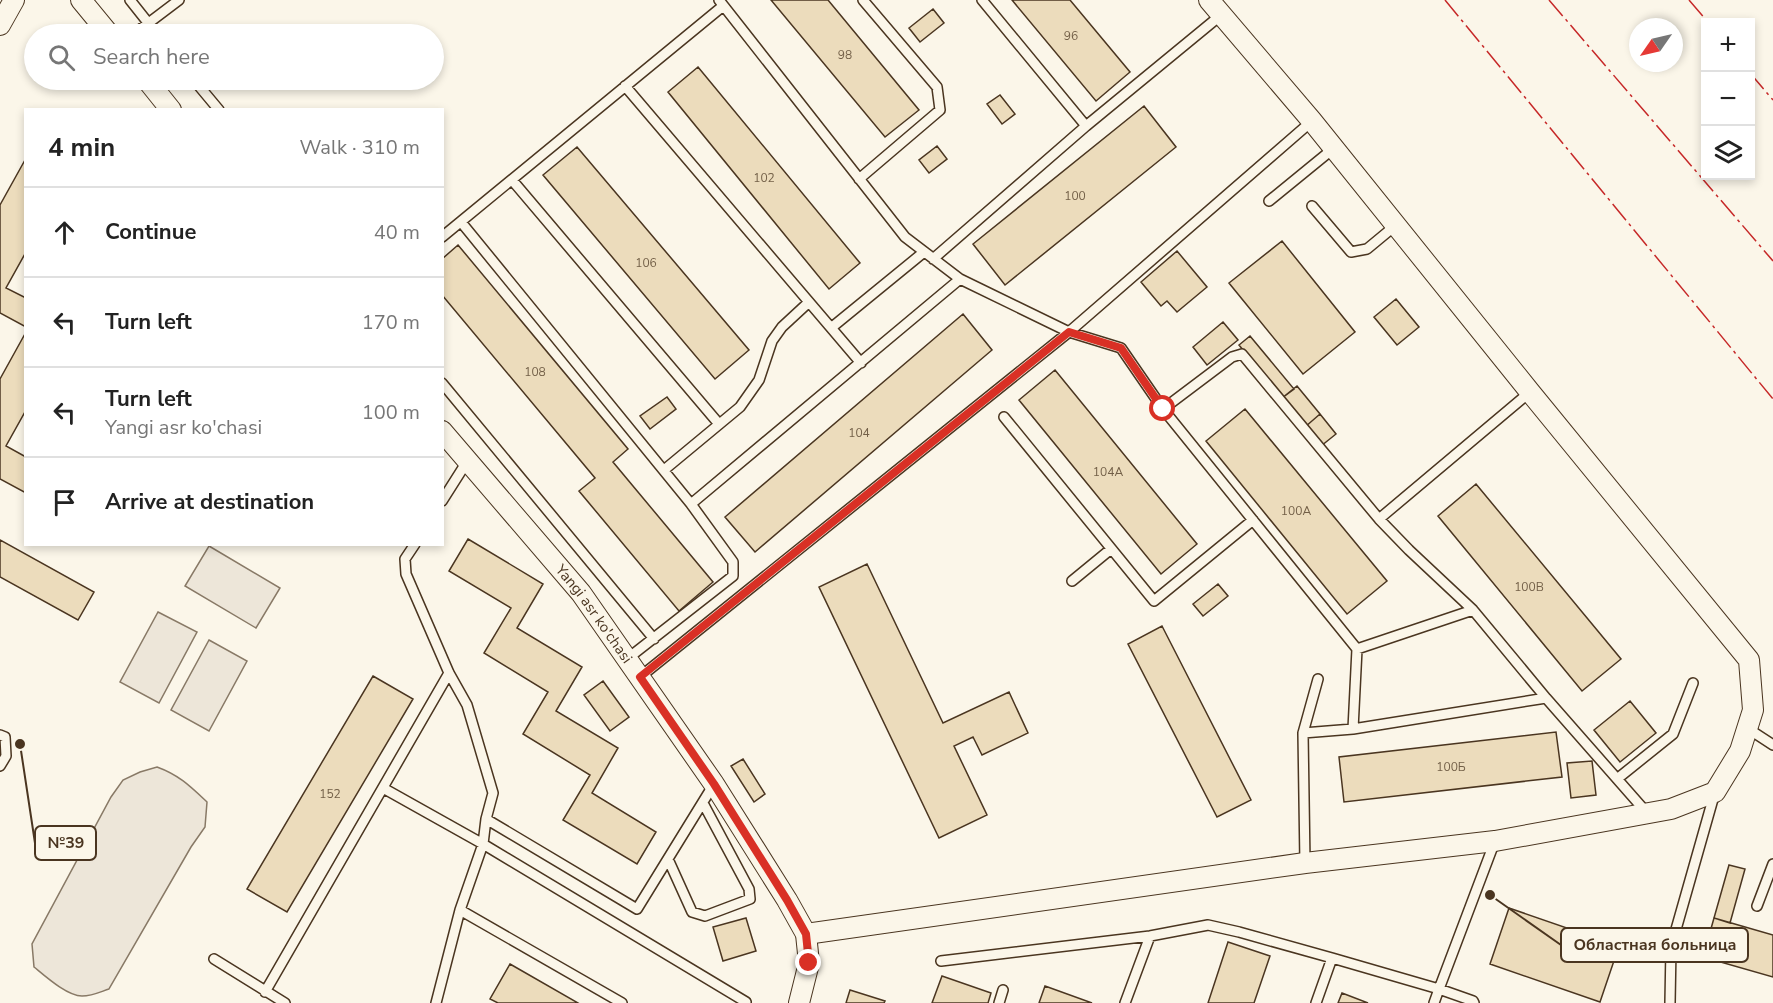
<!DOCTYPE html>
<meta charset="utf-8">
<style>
body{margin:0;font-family:"Nunito Sans",sans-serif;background:#f6f6f6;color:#222}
.controls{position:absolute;right:18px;top:18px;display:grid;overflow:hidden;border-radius:0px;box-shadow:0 3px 9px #0003}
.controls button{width:54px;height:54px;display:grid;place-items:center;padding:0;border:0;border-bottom:2px solid #e0e0e0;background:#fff;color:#222;font:30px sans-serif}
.compass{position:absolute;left:1629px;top:18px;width:54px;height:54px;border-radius:50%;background:#fff;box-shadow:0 3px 9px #0003;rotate:236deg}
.stop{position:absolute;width:18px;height:18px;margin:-14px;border:4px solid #d93025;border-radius:50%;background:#fff}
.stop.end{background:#d93025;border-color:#fff;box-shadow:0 2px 6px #0008}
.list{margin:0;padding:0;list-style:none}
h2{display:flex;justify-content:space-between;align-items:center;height:78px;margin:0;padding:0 24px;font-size:26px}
h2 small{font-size:20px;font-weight:400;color:#767676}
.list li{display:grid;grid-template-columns:39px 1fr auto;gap:18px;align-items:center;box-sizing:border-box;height:90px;padding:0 24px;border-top:2px solid #e0e0e0}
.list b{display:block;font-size:22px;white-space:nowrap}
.list p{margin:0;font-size:20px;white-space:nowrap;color:#767676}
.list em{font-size:20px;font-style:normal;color:#767676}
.icon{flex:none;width:33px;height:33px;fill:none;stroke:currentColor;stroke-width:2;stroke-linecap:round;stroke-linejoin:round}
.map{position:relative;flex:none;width:1773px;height:1003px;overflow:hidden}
.search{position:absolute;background:#fff;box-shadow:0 3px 9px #0003;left:24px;top:24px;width:420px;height:66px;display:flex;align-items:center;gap:15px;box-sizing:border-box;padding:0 21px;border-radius:33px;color:#767676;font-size:22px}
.panel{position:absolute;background:#fff;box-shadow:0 3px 9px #0003;left:24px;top:108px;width:420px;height:438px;border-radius:0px}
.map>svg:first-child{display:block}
</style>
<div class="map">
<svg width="1773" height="1003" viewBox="0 0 1773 1003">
<rect width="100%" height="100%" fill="#fbf6e9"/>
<!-- grass -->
<path fill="#ede6d9" stroke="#887966" stroke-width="1.5" d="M 209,546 L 280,588 L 256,628 L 185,586 Z
M 158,612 L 197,632 L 159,703 L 120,682 Z
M 209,640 L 247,661 L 209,731 L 171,710 Z
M 157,767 C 179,775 190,786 207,802 L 205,827 L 191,847 L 109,989 C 100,992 92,996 82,996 C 67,996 45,976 34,967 L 32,944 L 111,797 L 123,780 L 140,772 Z"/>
<!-- building -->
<path fill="#ecdcbc" stroke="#4a3520" stroke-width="1.5" d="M 771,0 L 828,0 L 919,110 L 885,137 Z
M 1012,0 L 1070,0 L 1130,72 L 1096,101 Z
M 933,9 L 944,23 L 920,42 L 909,28 Z
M 698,67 L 860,263 L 829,289 L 668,92 Z
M 1000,95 L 1015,114 L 1002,124 L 987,104 Z
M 1144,106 L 1176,147 L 1005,285 L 973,244 Z
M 937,146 L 947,159 L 929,173 L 919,160 Z
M 577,147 L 749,350 L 715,379 L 543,175 Z
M 25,160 L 26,252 L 6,288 L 26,298 L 26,327 L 0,313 L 0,205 Z
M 1282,241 L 1355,332 L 1303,374 L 1229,283 Z
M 458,245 L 628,449 L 613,462 L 713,582 L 679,611 L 579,491 L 595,478 L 442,295 L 442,259 Z
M 1177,251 L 1207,287 L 1177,312 L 1167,301 L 1161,306 L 1141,282 Z
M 1396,299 L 1419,327 L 1397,345 L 1374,317 Z
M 963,314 L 992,350 L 755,552 L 725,517 Z
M 1223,322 L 1238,340 L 1207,365 L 1193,347 Z
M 26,332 L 26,410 L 6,446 L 26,457 L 26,493 L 0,479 L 0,379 Z
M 1250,336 L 1294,389 L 1282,398 L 1239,345 Z
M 1055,370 L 1197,544 L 1161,574 L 1019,400 Z
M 1297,386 L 1320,414 L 1305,427 L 1282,398 Z
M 667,397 L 676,409 L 650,429 L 640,416 Z
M 1245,409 L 1387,581 L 1347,614 L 1206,441 Z
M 1320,414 L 1336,434 L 1321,446 L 1305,427 Z
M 1476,484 L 1621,659 L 1582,691 L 1438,516 Z
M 468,539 L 543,584 L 517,628 L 582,667 L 556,711 L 618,748 L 592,793 L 656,832 L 637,864 L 563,820 L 590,775 L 523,734 L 548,692 L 484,653 L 511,608 L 449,571 Z
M 0,540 L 94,592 L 78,620 L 0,577 Z
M 867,564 L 943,723 L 1009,692 L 1028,733 L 982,755 L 973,737 L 954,746 L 987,815 L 939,838 L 819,587 Z
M 1218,584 L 1228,596 L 1203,616 L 1193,604 Z
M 1162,626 L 1251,800 L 1217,817 L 1128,644 Z
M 373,676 L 413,699 L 287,912 L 247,889 Z
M 603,681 L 629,717 L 610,731 L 584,695 Z
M 1630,701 L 1656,733 L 1620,762 L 1594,730 Z
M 1556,732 L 1562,777 L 1344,802 L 1339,757 Z
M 743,759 L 765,794 L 754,802 L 731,766 Z
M 1592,761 L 1596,795 L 1571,798 L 1567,763 Z
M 1729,865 L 1745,869 L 1730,923 L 1714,918 Z
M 1509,908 L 1619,946 L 1600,1002 L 1490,964 Z
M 746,918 L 756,951 L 723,961 L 713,927 Z
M 1714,918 L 1773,935 L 1773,977 L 1703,957 Z
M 1228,942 L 1270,956 L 1254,1003 L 1208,1003 Z
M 510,964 L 578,1003 L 498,1003 L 490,999 Z
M 942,976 L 991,993 L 988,1003 L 932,1003 Z
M 1045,986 L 1092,1003 L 1039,1003 Z
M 850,990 L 885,1001 L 884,1003 L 846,1003 Z
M 1342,993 L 1368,1003 L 1338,1003 Z"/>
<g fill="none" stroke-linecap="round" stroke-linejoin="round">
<!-- service casing -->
<g stroke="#4a3520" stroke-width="12">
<path id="service" d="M 130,0 L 157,34
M 719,0 L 905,237 L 960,279 L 1069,332 L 1121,348 L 1163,409 L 1357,649 L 1353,729 L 1303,733 L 1305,863
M 134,34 L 179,0
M 194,80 L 219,110
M 625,86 L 861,363
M 1086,126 L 1221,15
M 859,179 L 940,110 L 937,87 L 863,0
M 512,180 L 719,424
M 1269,201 L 1334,148
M 1312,206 L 1351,252 L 1367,249 L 1396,225
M 461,222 L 691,504 L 960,279
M 442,237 L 723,6
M 933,259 L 1086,126 L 982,0
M 831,328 L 924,252
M 442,383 L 654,639
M 1163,409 L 1232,357 L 1242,354 L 1379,519 L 1409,550 L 1473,610
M 1004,417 L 1154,601 L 1253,520
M 664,470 L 740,407 L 759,380 L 772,341 L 782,327 L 809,302
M 442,501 L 468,460
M 1379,519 L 1530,392
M 415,544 L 405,559 L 406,574 L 449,673 L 467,705 L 493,793 L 486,819 L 483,844 L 460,910 L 436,1003
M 1072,581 L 1111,549
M 627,659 L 733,576 L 733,562 L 691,504
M 640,677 L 1069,332 L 1312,121
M 1546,698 L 1647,813
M 1747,728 L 1773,745
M 1353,729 L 1546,698 L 1473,610 L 1357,649
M 1303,733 L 1318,679
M 0,735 L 5,737 L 6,756 L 0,766
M 1617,779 L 1673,734 L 1693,683
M 383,788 L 483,844 L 746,1002
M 486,819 L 637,909 L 714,784
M 668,859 L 692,912 L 705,916 L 750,899 L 749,889 L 703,803
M 1757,906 L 1773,864
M 460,910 L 622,1003
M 214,959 L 285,1003
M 941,961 L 1150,936 L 1208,925 L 1239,932 L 1332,958
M 265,992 L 449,673
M 999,1003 L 1003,990
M 1125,1003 L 1150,936
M 1316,1003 L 1332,958 L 1439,989 L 1495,841
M 1434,1003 L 1439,989 L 1473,1001 L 1474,1003
M 1670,1003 L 1671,947 L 1715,792"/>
</g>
<!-- minor casing -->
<g stroke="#4a3520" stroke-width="22">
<g id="minor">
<path d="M 81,0 L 109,34"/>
<path d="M 0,25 L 14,0"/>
<path d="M 147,80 L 171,110"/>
<path id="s1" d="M 442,431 L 581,593 L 714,784 L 787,900 L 806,934 L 809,963 L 799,1003"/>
<path d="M 806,934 L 1305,863 L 1495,841 L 1671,809 L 1715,792 L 1740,751 L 1753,710 L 1749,660 L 1530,392 L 1312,121 L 1209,0"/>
</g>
</g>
<!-- service -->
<use href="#service" stroke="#fbf6e9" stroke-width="9"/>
<!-- minor -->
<use href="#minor" stroke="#fbf6e9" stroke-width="20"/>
<!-- power -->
<path stroke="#c62828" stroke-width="1.5" stroke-dasharray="21 4.5 3 4.5" stroke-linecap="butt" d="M 1445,0 L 1773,399
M 1549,0 L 1773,261
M 1689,0 L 1708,22
M 1750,73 L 1773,100"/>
</g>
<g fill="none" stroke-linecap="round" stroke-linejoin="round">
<!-- route -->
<path stroke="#d93025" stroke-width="8" d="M 809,963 L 806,934 L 787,900 L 714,784 L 640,677 L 1069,332 L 1121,348 L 1163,409"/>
</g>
<g text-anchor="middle" stroke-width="4.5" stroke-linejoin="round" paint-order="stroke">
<!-- number labels -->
<g font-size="12" fill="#725f47">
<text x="1071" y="40">96</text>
<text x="845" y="59">98</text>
<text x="764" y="182">102</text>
<text x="1075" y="200">100</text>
<text x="646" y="267">106</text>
<text x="535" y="376">108</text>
<text x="859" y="437">104</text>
<text x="1108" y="476">104А</text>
<text x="1296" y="515">100А</text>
<text x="1529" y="591">100В</text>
<text x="1451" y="771">100Б</text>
<text x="330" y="798">152</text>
</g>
<!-- street labels -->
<g font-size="15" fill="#4a3520" stroke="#fbf6e9">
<text dy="5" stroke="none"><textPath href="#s1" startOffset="238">Yangi asr ko'chasi</textPath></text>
</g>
</g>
<!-- callouts -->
<path fill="none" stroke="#4a3520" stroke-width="2" d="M20 744L35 843M1490 895L1561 945"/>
<g fill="#4a3520" stroke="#fbf6e9" stroke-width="2">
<circle cx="20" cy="744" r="6"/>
<circle cx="1490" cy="895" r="6"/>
</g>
<g fill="#fbf6e9" stroke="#4a3520" stroke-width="2">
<rect x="35" y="826" width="61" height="34" rx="6"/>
<rect x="1561" y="928" width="187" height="34" rx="6"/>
</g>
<g font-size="16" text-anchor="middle" font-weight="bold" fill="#4a3520">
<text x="66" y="848">№39</text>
<text x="1655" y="950">Областная больница</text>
</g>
</svg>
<div class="controls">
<button>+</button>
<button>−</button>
<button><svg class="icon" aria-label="layers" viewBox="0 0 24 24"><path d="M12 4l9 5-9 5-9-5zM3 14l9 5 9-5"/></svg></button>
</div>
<svg class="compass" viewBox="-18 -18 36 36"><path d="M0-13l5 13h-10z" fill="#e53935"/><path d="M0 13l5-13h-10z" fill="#767676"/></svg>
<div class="stop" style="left:1163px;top:409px"></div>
<div class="stop end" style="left:809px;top:963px"></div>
<div class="search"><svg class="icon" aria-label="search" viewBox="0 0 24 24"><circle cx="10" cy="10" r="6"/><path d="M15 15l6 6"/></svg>Search here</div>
<section class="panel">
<h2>4 min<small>Walk · 310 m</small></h2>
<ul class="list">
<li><svg class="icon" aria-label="ahead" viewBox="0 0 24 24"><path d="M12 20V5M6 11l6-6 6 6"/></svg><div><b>Continue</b></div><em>40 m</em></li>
<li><svg class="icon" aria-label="left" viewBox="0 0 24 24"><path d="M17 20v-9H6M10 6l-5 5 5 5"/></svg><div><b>Turn left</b></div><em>170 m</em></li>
<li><svg class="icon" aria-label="left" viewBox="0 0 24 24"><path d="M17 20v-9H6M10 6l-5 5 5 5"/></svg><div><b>Turn left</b><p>Yangi asr ko'chasi</p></div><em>100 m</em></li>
<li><svg class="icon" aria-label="arrive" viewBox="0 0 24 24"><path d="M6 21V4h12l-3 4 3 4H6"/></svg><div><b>Arrive at destination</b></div></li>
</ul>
</section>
</div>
